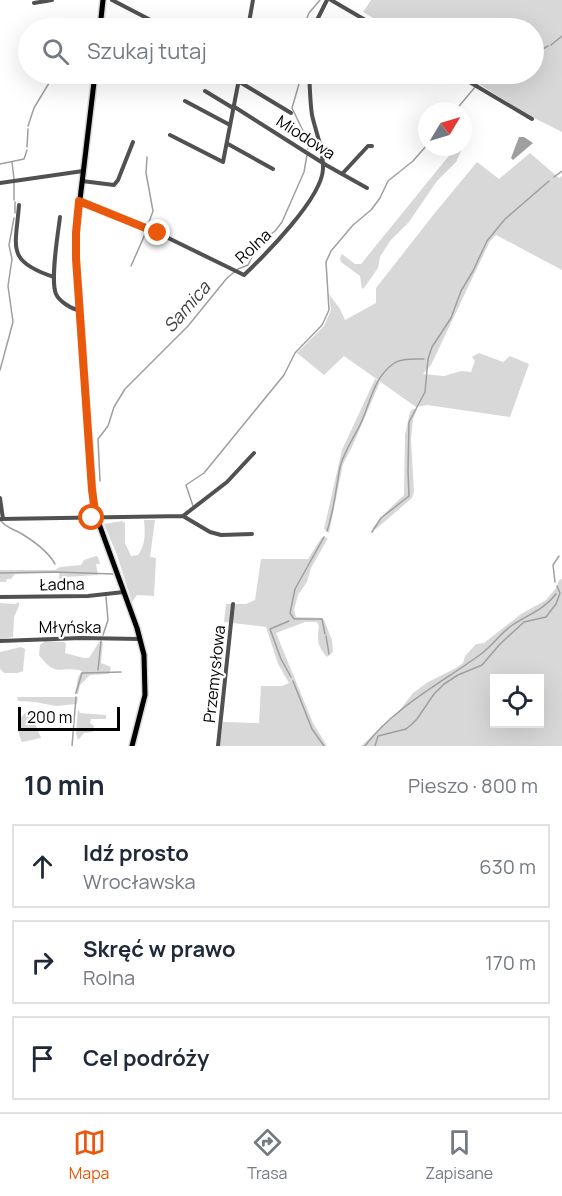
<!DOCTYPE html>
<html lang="pl">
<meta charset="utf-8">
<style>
body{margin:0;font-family:Manrope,sans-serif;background:#f2f2f3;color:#1f2937}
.controls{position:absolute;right:18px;bottom:18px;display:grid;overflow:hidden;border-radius:0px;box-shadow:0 6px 24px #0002}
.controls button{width:54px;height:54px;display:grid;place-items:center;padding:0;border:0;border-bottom:2px solid #e0e1e3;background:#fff;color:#1f2937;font:30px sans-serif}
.compass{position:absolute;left:418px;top:102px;width:54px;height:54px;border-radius:50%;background:#fff;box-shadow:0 6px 24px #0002;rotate:52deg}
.scale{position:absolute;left:18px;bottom:15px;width:102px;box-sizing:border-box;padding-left:6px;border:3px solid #000;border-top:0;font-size:16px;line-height:21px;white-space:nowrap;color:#000;-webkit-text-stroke:4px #fff;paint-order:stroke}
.stop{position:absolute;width:18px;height:18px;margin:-14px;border:4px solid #ea580c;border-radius:50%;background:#fff}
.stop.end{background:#ea580c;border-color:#fff;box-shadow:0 2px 6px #0008}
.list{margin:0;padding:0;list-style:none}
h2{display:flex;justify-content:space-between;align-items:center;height:78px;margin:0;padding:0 24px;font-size:26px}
h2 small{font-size:20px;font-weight:400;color:#747a83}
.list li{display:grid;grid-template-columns:39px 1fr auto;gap:18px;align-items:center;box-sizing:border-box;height:84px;margin:0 12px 12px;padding:0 12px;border:2px solid #e0e1e3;border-radius:0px}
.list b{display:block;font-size:22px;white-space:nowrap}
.list p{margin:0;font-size:20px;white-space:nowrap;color:#747a83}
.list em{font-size:20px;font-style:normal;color:#747a83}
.icon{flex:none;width:33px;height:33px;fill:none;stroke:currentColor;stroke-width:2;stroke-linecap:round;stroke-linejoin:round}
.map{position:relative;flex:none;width:562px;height:746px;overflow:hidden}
.search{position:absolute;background:#fff;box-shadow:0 6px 24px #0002;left:18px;right:18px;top:18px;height:66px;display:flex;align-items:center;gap:15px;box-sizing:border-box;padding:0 21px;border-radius:33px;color:#747a83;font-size:22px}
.sheet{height:366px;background:#fff}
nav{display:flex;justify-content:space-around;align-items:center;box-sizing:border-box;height:84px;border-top:2px solid #e0e1e3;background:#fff;font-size:16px;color:#747a83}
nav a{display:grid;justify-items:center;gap:3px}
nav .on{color:#ea580c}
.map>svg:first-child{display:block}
</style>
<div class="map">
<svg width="562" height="746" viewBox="0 0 562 746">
<rect width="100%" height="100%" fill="#fff"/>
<!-- green -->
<path fill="#d8d8d8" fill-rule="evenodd" d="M 371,0 L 562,0 L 562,132 L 530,116 L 463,74 L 534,74 L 534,28 L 383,28 L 385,25 L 363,12 Z
M 456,147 L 463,147 L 456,162 L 437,181 L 409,222 L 390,241 L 380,257 L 378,268 L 364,288 L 362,289 L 360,276 L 341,262 L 340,258 L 342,254 L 355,264 L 361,264 Z
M 530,153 L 559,178 L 562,176 L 562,270 L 496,235 L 490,241 L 431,365 L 423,374 L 444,376 L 461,371 L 471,372 L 475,361 L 472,357 L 479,353 L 503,362 L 510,356 L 529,364 L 510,417 L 427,405 L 416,407 L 344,356 L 324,375 L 297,353 L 324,326 L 331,310 L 329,294 L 340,309 L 345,320 L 376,303 L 376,288 L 434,214 L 477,162 L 499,179 Z
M 375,379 L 380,382 L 352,447 L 343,464 L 329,533 L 324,529 L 342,450 Z
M 413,409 L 417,409 L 413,419 L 411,439 L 414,492 L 412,498 L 376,529 L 372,529 L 384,514 L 404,495 L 405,435 L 410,412 Z
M 144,520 L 155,520 L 150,557 L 156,558 L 154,596 L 137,595 L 132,602 L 117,555 L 104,524 L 122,521 L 125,523 L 125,543 L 131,556 L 138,555 C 146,544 145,533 144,520 Z
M 322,537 L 328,538 L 311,568 L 307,582 L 298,595 L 294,610 L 296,617 L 322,618 L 324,620 L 332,640 L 333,652 L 327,657 C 317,646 317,640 319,626 L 317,622 L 305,622 L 276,633 L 313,723 L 327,746 L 220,746 L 223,722 L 259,723 L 261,686 L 282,686 L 289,683 L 278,664 L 266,627 L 224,622 L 226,604 L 246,604 L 255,600 L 261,559 L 308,559 Z
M 96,556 L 98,557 L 100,564 L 96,564 L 98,575 L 65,577 L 63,586 L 60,586 L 59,573 L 15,574 L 11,579 L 7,579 L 6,582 L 0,582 L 0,570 L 55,570 L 60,567 L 81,565 L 84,560 Z
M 562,579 L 562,746 L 361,746 L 395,716 L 413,693 L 428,682 L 456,668 L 463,663 L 465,656 L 476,644 L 484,643 L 521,614 L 546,600 L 556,588 L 559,580 ZM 494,678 L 540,678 L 540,724 L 494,724 Z
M 19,602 L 19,606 L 14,617 L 13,637 L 0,639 L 0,603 L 15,604 Z
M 45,641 L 64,642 L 66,644 L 65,653 L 84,658 L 89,658 L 99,642 L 103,642 L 101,663 L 111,667 L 109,674 L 90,675 L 80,685 L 78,694 L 75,694 L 78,677 L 82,671 C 59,665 57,679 39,655 L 40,645 Z
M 21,647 L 25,649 L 23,671 L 18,673 L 4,673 L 0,669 L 0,652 Z
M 17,697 L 78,697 L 77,704 L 56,706 L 35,702 L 18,701 Z
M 78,709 L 80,713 L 106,715 L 106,719 L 91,719 L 90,723 L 94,726 L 93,732 L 84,733 L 78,740 L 76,733 Z
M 27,712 L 31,713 L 41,738 L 22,742 C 17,732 16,718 27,712 Z"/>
<!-- water -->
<path fill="#9f9f9f" d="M 519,137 L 524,137 L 533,143 L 513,160 L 511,158 Z"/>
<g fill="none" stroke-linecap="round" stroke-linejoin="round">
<!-- stream -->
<path stroke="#9f9f9f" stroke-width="1.5" d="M 303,28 L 309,13 L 320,0
M 551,45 L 562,36
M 534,54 L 548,46
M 297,74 L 299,84 L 292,108 L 306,137 L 308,149
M 455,111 L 486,74
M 28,126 L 34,108 L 52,78
M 27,147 L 28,129
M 147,157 L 146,173 L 153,211 L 148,225
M 12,162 L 14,179
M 0,164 L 24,159 L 27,150
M 554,177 L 562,171
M 14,183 L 14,200
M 15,202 L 15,213
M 131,266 L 146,232
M 0,370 L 13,322 L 8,286 L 12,259 L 9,245 L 14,218
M 100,481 L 98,439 L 108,426 L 114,407 L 125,389 L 188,326 L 227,278 L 238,269 L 248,265 L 259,243 L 275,231 L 282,222 L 304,172 L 307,155
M 193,506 L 186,485 L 204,473 L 284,375 L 295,353 L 322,325 L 329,310 L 326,262 L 331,251 L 353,225 L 371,210 L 380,198 L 388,181 L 413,161 L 427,145
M 1,521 C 8,529 14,529 22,534 C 35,542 48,551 55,564
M 327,531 C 334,511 336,488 340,467 C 344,452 353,439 360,425 C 370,405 373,378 393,364 C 401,358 414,359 424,359
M 372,532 L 381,518 L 409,496 L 408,471 L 409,422 L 425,392 L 428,359 L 432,347 L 451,318 L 461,291 L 473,271 L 487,241 L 505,219 L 549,181
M 324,537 L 295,589 L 290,613 L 294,619 L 322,619 L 325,634
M 0,573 L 55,572 L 113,574
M 555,582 L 553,565 L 559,556
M 289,621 L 270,629 L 281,659 L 291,677
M 103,635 L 108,620 L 106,597
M 326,636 L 329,654
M 98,670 L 101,641
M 293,681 L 312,729 L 324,746
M 76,693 L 82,673 L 121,672
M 72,746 L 76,697
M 365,746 C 393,708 443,682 481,654 C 492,646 500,634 511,626 C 527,615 544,610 556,594
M 375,746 L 378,736 L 406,729 L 411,725 L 417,719 L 434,694 L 444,684 L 458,675 L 482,665 L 500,644 L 524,622 L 546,617 L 556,604 L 560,593 L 557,586"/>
<!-- major casing -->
<g stroke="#dbdbdb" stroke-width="8">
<path id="major" d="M 100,28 L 103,0
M 95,74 L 76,233 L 76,258 L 94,510 L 137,628 L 144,655 L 145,695 L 132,746"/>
</g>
<!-- minor -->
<path stroke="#515151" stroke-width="4" d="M 112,0 L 166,28
M 331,0 L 379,28
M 34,3 L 52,0
M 248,28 L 253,0
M 313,28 L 327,0
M 456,74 L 532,119
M 238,81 L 291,113
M 205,91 L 233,108
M 185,101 L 230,125
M 233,106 L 326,165 L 367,188
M 170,135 L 223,162 L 240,74
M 228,144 L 273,169
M 342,174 L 368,146 L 372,146
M 82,181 L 114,185 L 118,180 L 133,142
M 0,183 L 83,171
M 80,202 L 158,233 L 244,275 C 265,255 322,198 323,169 C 324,151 316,133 312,115 C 310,102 310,87 309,74
M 19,205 C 16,247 5,261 54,277
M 60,217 C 58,234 50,280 56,294 C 59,301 71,309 79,310
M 0,498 L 3,519
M 183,516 L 210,532 L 221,535 L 252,534
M 0,519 L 183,516 L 227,482 L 254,453
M 0,597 L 88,596 L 124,592
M 0,641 L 81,638 L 140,639
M 218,746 L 233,604"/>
<!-- major -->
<use href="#major" stroke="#000" stroke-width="5"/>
</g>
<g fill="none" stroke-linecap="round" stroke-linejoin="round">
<!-- route -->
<path stroke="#ea580c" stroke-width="8" d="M 92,518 L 96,518 L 92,490 L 76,258 L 76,233 L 79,201 L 158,233"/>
</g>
<g text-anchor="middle" stroke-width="4.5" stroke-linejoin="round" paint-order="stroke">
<!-- street labels -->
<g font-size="16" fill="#000" stroke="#fff">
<text transform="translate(306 137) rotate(33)" y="6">Miodowa</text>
<text transform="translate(253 246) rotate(-43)" y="6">Rolna</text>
<text transform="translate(62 584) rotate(-1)" y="6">Ładna</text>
<text x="70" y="633">Młyńska</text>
<text transform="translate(214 674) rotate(-84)" y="6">Przemysłowa</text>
</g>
<!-- water labels -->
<g font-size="18" font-style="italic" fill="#404040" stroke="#fff">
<text transform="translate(187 307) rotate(-49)" y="6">Samica</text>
</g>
</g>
</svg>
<div class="controls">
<button><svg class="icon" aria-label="locate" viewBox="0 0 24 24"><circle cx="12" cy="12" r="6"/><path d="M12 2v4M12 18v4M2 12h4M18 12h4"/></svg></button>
</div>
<svg class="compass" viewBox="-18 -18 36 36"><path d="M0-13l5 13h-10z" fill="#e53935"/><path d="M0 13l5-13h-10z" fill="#747a83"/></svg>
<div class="scale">200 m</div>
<div class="stop" style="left:92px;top:518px"></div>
<div class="stop end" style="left:158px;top:233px"></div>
<div class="search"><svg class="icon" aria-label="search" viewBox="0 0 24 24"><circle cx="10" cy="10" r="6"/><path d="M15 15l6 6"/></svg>Szukaj tutaj</div>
</div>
<section class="sheet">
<h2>10 min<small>Pieszo · 800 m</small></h2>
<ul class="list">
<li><svg class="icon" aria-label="ahead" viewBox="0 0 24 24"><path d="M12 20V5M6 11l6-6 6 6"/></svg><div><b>Idź prosto</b><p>Wrocławska</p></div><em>630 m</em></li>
<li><svg class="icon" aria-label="right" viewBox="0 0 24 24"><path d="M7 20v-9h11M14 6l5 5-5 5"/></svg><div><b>Skręć w prawo</b><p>Rolna</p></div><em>170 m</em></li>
<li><svg class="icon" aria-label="arrive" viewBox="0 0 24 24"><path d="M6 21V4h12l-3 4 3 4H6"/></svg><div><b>Cel podróży</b></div></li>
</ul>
</section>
<nav>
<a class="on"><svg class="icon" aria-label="map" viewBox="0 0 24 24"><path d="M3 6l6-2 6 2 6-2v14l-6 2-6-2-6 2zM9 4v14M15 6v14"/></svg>Mapa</a>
<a><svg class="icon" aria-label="directions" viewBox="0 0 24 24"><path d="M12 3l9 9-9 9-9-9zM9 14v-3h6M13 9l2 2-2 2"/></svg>Trasa</a>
<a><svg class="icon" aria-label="saved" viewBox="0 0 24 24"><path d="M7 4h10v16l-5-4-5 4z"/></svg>Zapisane</a>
</nav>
